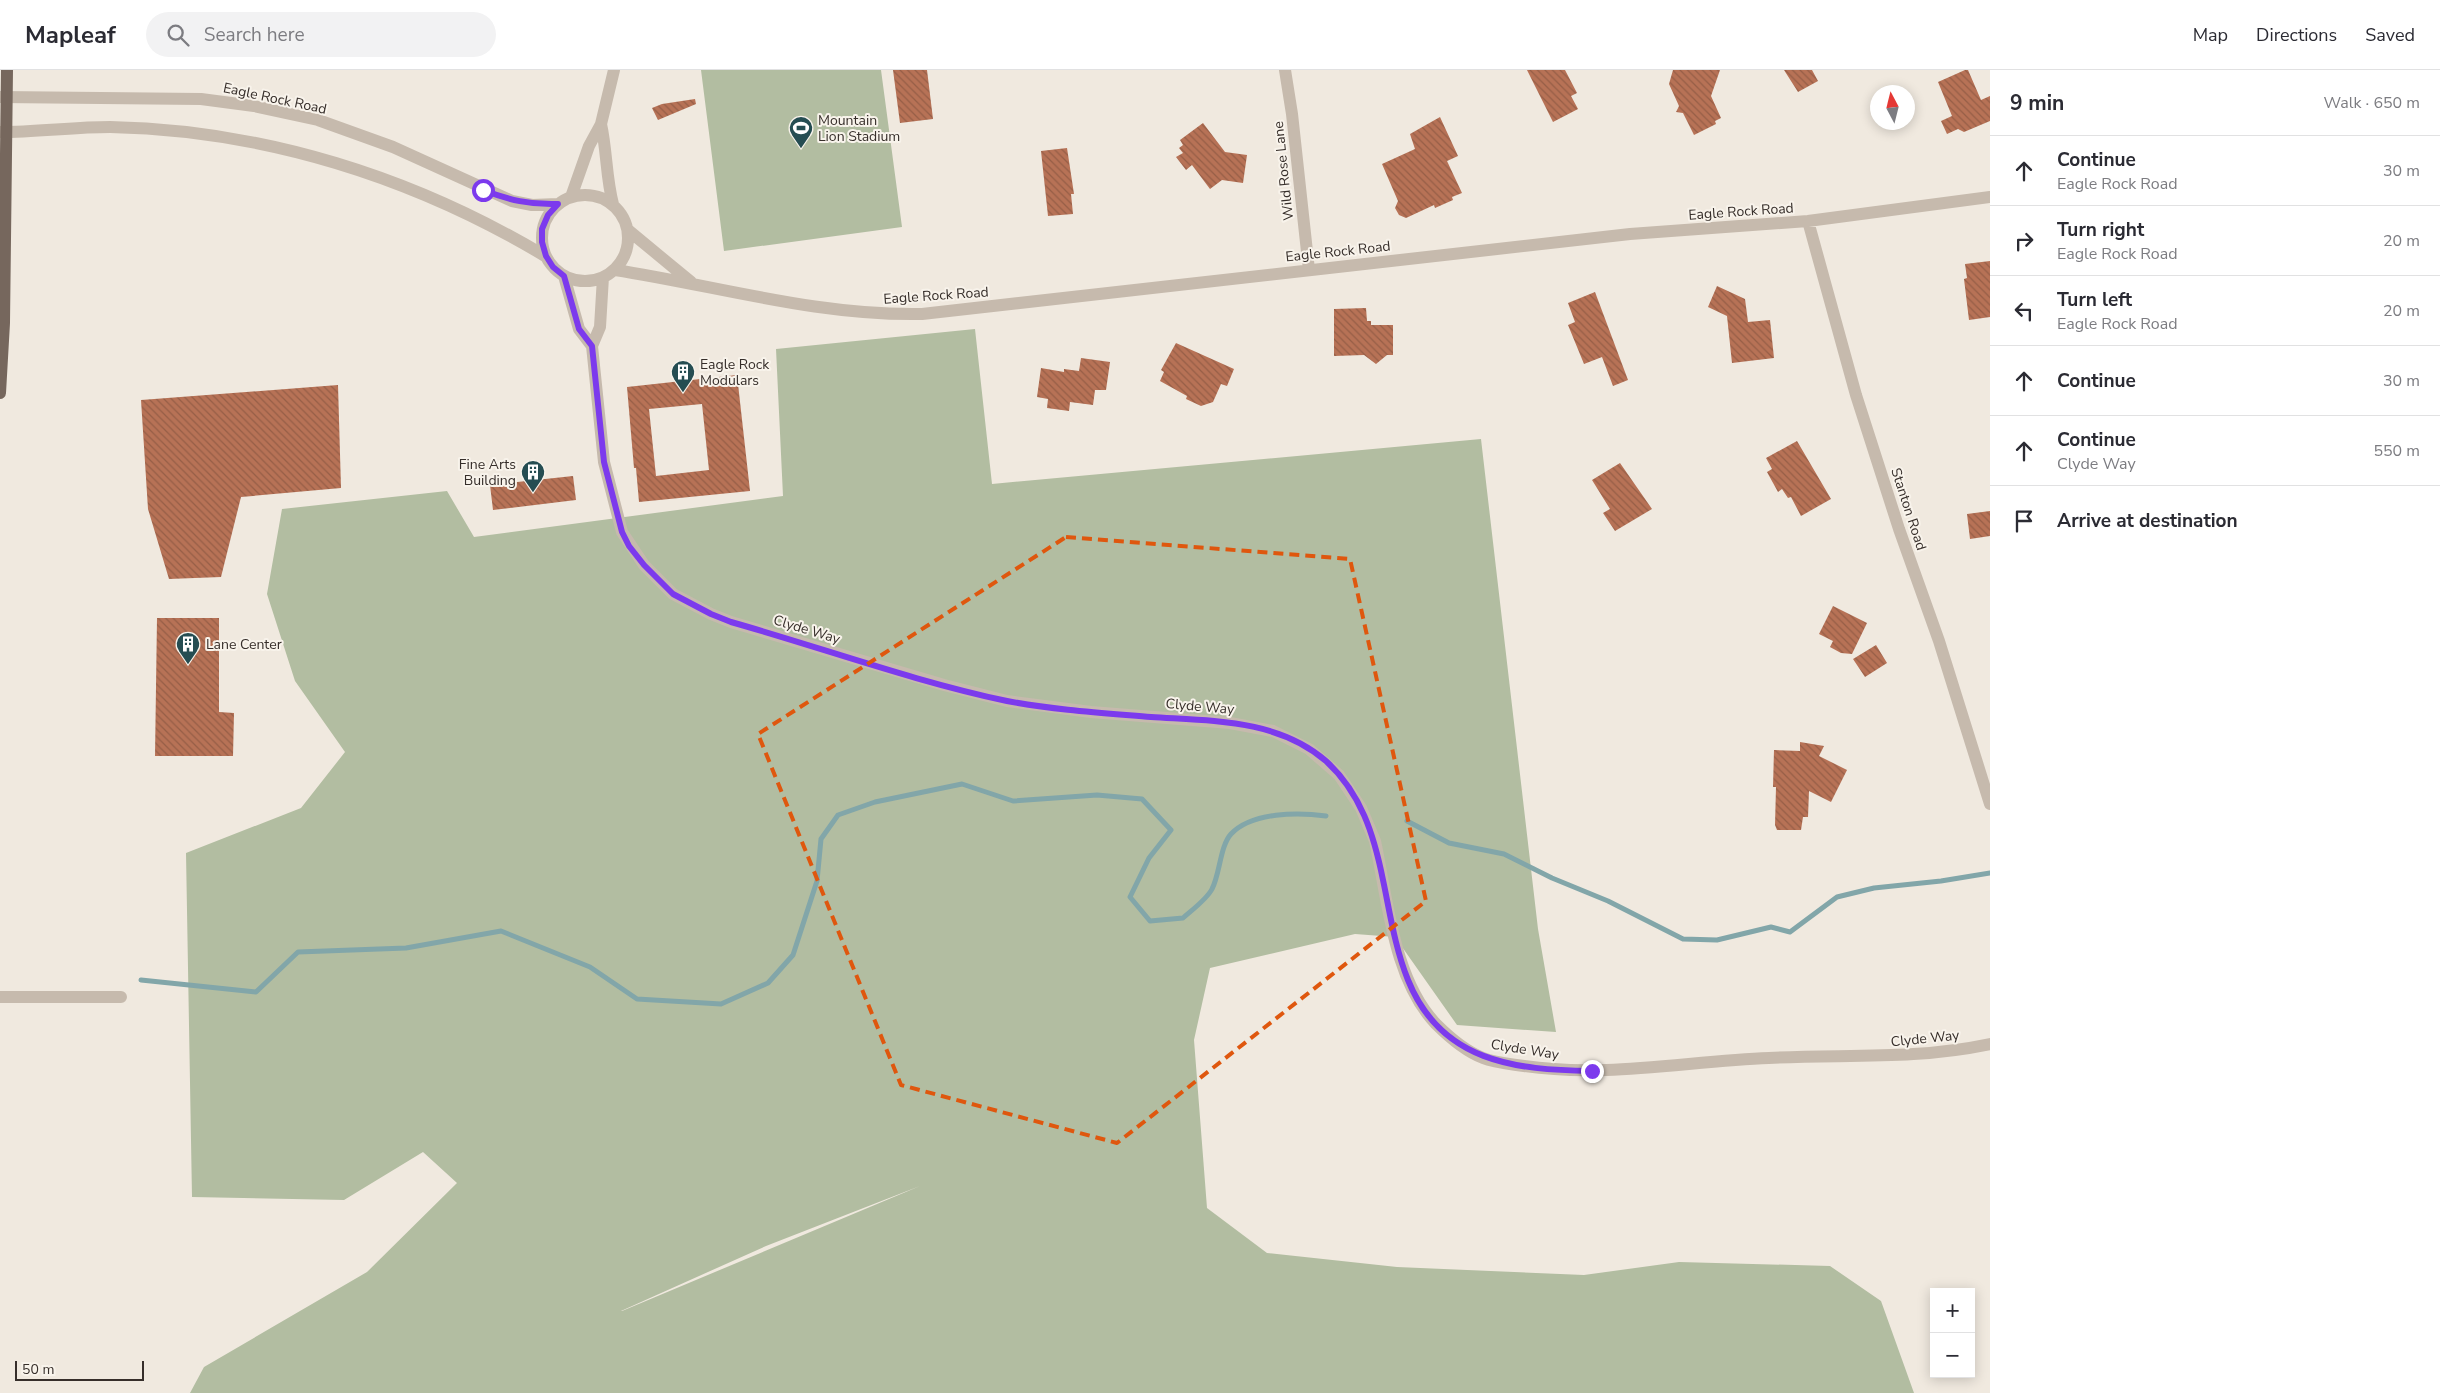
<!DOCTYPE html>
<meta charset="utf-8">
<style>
body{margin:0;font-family:"Nunito Sans",sans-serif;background:#f2f2f3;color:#2b2b33}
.controls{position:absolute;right:15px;bottom:15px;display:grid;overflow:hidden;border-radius:0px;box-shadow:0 2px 12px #0003}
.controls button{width:45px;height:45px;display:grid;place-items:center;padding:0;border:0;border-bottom:1px solid #e1e1e2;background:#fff;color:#2b2b33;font:25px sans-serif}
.compass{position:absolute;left:1870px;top:15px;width:45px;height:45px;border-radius:50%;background:#fff;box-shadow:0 2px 12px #0003;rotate:353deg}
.scale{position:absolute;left:15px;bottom:12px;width:129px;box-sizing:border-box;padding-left:5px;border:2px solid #362e2a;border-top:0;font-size:14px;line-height:18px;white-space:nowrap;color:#362e2a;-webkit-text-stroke:4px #f8f3eb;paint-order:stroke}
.stop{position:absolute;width:15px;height:15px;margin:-11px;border:4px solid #7c3aed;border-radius:50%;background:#fff}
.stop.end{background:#7c3aed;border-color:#fff;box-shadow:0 1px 5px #0008}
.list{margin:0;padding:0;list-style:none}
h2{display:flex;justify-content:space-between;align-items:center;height:65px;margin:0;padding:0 20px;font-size:21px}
h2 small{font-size:16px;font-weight:400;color:#7c7c81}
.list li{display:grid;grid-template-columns:32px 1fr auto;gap:15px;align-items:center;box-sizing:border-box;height:70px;padding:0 20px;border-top:1px solid #e1e1e2}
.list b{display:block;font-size:19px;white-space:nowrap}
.list p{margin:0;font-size:16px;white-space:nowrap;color:#7c7c81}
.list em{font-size:16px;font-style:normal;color:#7c7c81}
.icon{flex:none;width:28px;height:28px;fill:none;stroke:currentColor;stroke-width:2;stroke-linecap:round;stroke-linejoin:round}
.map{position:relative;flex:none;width:1990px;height:1323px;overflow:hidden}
header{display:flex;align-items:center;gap:30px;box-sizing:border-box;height:70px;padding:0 25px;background:#fff;border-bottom:1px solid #e1e1e2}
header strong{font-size:24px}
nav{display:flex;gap:28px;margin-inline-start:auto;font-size:18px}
.search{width:350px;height:45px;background:#f2f2f3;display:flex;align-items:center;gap:12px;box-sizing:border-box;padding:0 18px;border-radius:28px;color:#7c7c81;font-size:19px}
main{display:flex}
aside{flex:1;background:#fff}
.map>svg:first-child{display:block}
</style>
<header>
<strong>Mapleaf</strong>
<div class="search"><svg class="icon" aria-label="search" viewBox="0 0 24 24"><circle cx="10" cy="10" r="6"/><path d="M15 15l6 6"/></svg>Search here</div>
<nav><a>Map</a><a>Directions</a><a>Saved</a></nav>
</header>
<main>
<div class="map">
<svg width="1990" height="1323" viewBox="0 0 1990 1323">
<defs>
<pattern id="building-back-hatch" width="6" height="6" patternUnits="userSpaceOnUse" patternTransform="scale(1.25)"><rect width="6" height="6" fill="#b77256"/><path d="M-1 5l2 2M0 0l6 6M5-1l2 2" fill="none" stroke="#965e47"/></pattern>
</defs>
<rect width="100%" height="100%" fill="#f0e9df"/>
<!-- green -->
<path fill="#b2bda1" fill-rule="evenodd" d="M 701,0 L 881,0 L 902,157 L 724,181 Z
M 975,259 L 992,414 L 1481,369 L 1538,859 L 1556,962 L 1457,955 L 1395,867 L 1355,864 L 1210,898 L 1194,970 L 1207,1138 L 1267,1183 L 1397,1197 L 1584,1205 L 1679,1192 L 1830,1196 L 1881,1231 L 1914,1323 L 190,1323 L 204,1297 L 367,1202 L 457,1113 L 423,1082 L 344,1130 L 192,1127 L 186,783 L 301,738 L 345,682 L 295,611 L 267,524 L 282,439 L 447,421 L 474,467 L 783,426 L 776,279 ZM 920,1116 L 622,1241 L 621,1241 L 766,1176 Z"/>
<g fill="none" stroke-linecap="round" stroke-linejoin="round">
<!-- stream -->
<path stroke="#82a6a9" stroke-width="5" d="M 1407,751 L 1449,773 L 1504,784 L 1552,808 L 1608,831 L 1683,869 L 1717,870 L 1771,857 L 1790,862 L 1837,827 L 1874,818 L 1941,811 L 1990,803
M 141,910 L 256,922 L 298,882 L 406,878 L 501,861 L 590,897 L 637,929 L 721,934 L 768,913 L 793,885 L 817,811 L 821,769 L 838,745 L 875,732 L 962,714 L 1013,731 L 1097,725 L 1142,729 L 1171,760 L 1149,788 L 1130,827 L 1150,851 L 1183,848 C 1192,840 1207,829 1212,819 C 1220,804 1220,776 1231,764 C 1252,742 1298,742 1326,746"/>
</g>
<!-- building -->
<path fill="url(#building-back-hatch)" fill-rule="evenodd" d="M 893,0 L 927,0 L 933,49 L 900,53 Z
M 1527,0 L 1565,0 L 1577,23 L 1571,26 L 1578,39 L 1553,52 Z
M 1673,0 L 1720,0 L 1711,26 L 1721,48 L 1715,51 L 1716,54 L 1694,65 L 1683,43 L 1676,42 L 1679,36 L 1669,14 Z
M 1784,0 L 1812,0 L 1818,11 L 1798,22 Z
M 1965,0 L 1968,0 L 1981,30 L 1990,26 L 1990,51 L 1964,62 L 1958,59 L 1947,64 L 1941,51 L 1952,46 L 1938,12 Z
M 695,29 L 696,34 L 658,50 L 652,38 L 662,34 Z
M 1440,47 L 1458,86 L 1447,91 L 1462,123 L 1452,127 L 1453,130 L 1435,138 L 1434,135 L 1406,148 L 1399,145 L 1395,138 L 1398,131 L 1382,94 L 1415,79 L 1410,64 Z
M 1203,53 L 1225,82 L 1247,85 L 1243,113 L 1222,110 L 1210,119 L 1192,95 L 1186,100 L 1176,87 L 1183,83 L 1179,78 L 1183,75 L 1180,70 Z
M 1067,78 L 1074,124 L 1071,124 L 1073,144 L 1048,146 L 1041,81 Z
M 1990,191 L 1990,247 L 1969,250 L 1964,209 L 1967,208 L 1965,194 Z
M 1717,216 L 1745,229 L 1748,252 L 1770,250 L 1774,288 L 1732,293 L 1727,246 L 1708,237 Z
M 1595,222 L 1628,310 L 1613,316 L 1602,287 L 1584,294 L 1568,255 L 1575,252 L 1568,233 Z
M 1366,238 L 1367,251 L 1371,251 L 1371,255 L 1393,255 L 1393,285 L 1387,285 L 1376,294 L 1364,285 L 1334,286 L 1334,239 Z
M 1176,273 L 1234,299 L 1227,316 L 1221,314 L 1213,332 L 1201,336 L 1186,329 L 1187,326 L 1160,311 L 1164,302 L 1161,300 Z
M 1081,288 L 1110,292 L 1106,320 L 1095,320 L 1093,335 L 1070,332 L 1069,341 L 1047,338 L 1048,329 L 1037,327 L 1041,298 L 1064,302 L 1064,299 L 1079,301 Z
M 737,305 L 750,421 L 639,432 L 636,398 L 634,398 L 627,317 ZM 702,334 L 709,400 L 656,406 L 649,339 Z
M 338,315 L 341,418 L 241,427 L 221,507 L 169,509 L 148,439 L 141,330 Z
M 1797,371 L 1831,429 L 1801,446 L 1791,427 L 1788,428 L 1782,419 L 1778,422 L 1767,402 L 1772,399 L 1766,388 Z
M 1620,393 L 1652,439 L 1615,461 L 1603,443 L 1610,439 L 1592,410 Z
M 573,406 L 576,430 L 493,440 L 490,415 Z
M 1990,441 L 1990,466 L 1970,469 L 1967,444 Z
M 1833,536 L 1867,553 L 1852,584 L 1841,583 L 1830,577 L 1833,571 L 1819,564 Z
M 157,548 L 219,548 L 219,642 L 234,643 L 233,686 L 155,686 Z
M 1876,575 L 1887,593 L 1865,607 L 1853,589 Z
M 1800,672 L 1824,676 L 1819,686 L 1847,700 L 1831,732 L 1809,721 L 1808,747 L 1803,747 L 1801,760 L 1777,760 L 1775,755 L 1776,717 L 1773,717 L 1774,680 L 1800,681 Z"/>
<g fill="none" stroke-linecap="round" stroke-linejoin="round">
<!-- minor -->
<path stroke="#c6baad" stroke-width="12" d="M 1285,0 L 1292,44 L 1309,200
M 0,27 L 201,29 L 254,36 L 318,50 L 393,77 L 512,131 L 532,135 L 558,134
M 601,54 C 607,81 606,108 613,134
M 0,62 C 37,62 74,57 110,57 C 264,60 413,107 545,186
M542 168a43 43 0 1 1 86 0a43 43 0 1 1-86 0Z
M 571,127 L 589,76 L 601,54 L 614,0
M 1808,151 L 1856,325 L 1899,459 L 1939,571 L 1990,734
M 628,160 L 691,212
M 615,200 C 718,216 817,246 922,244 L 1630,164 L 1808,151 L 1990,127
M 564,206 L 579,259 L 592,276 L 604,392 L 622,462 L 644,495 L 673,524 L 711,544 L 731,552 L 944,615 L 1007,631 L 1091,642 L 1230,653 L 1273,661 L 1309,679 L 1339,705 L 1361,738 L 1375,771 C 1388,830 1393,909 1436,954 C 1449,967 1465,981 1483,988 C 1495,993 1511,994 1524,996 C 1605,1008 1687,991 1769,988 C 1845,984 1914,990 1990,974
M 592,276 L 600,257 L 603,207
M 0,927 L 121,927"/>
<!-- primary -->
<path stroke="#76675d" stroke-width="12" d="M 0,323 L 4,253 L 7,0"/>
</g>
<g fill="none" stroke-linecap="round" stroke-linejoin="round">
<!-- route -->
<path stroke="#7c3aed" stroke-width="6" d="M 483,120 C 509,130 530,135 558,134 L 548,145 L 542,159 L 542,172 L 546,186 L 553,197 L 564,206 L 579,259 L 592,276 L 604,392 L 622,462 L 629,476 L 644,495 L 673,524 L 711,544 L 731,552 C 823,578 913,611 1007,631 C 1054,640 1103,643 1151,647 C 1211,651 1278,649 1326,691 C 1361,723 1374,765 1383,810 C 1390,843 1395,878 1408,910 C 1441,992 1515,1000 1592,1001"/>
</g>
<!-- marked area -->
<path fill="none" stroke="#df570e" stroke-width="4" stroke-dasharray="10 6" stroke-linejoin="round" d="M 1066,467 L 1350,489 L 1426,831 L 1117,1073 L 901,1015 L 758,664 Z"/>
<!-- icons -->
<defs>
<g id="stadium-pin" transform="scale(1.25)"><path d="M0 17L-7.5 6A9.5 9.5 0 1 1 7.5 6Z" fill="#254d52" stroke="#f8f3eb"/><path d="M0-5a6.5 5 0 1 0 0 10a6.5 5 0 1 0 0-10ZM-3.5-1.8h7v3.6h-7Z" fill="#fff"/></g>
<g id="building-pin" transform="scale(1.25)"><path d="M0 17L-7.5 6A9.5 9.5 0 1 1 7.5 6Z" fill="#254d52" stroke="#f8f3eb"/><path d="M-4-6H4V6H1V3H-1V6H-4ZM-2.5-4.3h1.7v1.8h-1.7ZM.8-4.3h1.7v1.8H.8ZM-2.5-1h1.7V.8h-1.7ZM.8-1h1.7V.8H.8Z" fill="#fff"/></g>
</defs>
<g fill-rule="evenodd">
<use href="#stadium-pin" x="801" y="58"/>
<use href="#building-pin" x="683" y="302"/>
<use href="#building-pin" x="533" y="402"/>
<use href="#building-pin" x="188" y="574"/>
</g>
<g text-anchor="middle" stroke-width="4" stroke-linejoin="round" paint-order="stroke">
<!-- street labels -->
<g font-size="14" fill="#362e2a" stroke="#f8f3eb">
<text transform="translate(275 28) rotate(12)" y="5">Eagle Rock Road</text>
<text transform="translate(1283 101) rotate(-96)" y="5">Wild Rose Lane</text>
<text transform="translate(1741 141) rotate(-4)" y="5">Eagle Rock Road</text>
<text transform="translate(1338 181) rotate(-6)" y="5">Eagle Rock Road</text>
<text transform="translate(936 225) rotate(-4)" y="5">Eagle Rock Road</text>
<text transform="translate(1909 439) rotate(72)" y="5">Stanton Road</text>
<text transform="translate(807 559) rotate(17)" y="5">Clyde Way</text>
<text transform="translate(1200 636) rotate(5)" y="5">Clyde Way</text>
<text transform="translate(1925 968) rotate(-6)" y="5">Clyde Way</text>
<text transform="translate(1525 979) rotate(9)" y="5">Clyde Way</text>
</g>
<!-- poi labels -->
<g font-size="14" fill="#362e2a" stroke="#f8f3eb" text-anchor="start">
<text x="818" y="55">Mountain<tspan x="818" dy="16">Lion Stadium</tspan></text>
<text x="700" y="299">Eagle Rock<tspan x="700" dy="16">Modulars</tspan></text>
<text x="516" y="399" text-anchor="end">Fine Arts<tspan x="516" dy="16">Building</tspan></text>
<text x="206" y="579">Lane Center</text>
</g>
</g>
</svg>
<div class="controls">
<button>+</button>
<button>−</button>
</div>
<svg class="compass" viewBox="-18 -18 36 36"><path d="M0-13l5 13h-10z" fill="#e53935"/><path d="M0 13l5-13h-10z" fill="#7c7c81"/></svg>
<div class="scale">50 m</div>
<div class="stop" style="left:483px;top:120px"></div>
<div class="stop end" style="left:1592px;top:1001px"></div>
</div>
<aside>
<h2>9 min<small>Walk · 650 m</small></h2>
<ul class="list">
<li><svg class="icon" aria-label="ahead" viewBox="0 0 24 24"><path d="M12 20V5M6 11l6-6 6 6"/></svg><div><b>Continue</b><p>Eagle Rock Road</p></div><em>30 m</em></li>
<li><svg class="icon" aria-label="right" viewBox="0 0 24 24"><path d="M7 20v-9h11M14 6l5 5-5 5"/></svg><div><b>Turn right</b><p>Eagle Rock Road</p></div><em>20 m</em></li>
<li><svg class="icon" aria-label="left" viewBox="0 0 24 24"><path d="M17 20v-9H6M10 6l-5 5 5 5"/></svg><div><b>Turn left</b><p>Eagle Rock Road</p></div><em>20 m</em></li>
<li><svg class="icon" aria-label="ahead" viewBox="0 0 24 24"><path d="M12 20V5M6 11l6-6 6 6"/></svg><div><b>Continue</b></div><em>30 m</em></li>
<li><svg class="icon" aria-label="ahead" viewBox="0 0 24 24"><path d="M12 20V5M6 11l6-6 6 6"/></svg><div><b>Continue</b><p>Clyde Way</p></div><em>550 m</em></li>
<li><svg class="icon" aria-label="arrive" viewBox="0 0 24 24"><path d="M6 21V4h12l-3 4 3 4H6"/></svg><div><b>Arrive at destination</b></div></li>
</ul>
</aside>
</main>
